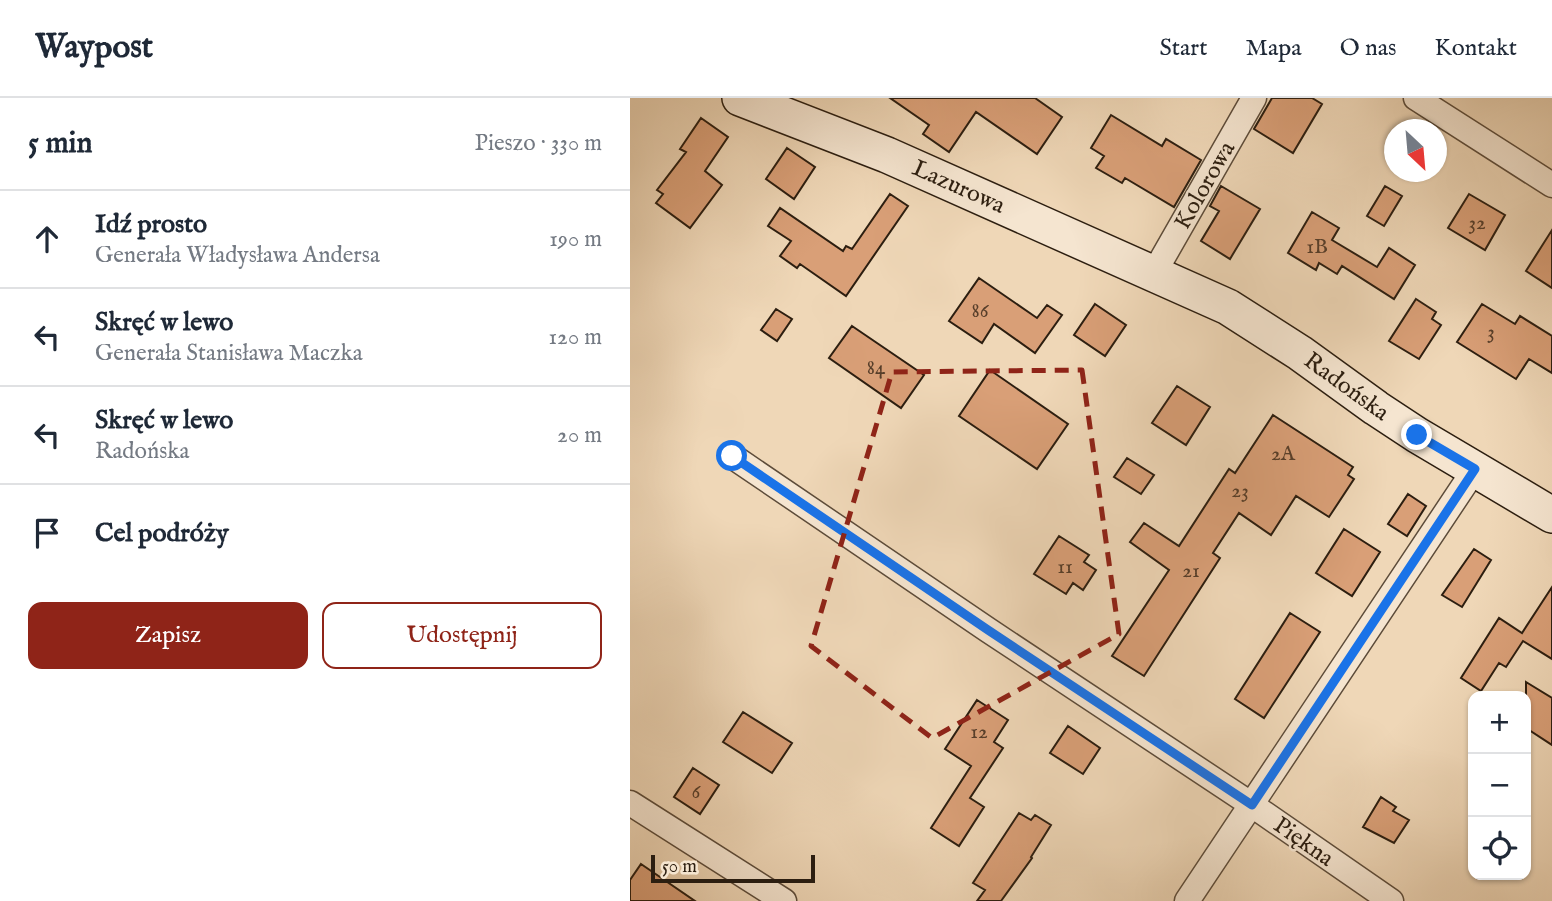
<!DOCTYPE html>
<html lang="pl">
<meta charset="utf-8">
<style>
body{margin:0;font-family:"IM FELL English",serif;background:#f6f6f7;color:#1f2937}
.controls{position:absolute;right:21px;bottom:21px;display:grid;overflow:hidden;border-radius:14px;box-shadow:0 2px 5px #0004}
.controls button{width:63px;height:63px;display:grid;place-items:center;padding:0;border:0;border-bottom:2px solid #e0e1e3;background:#fff;color:#1f2937;font:35px sans-serif}
.compass{position:absolute;left:754px;top:21px;width:63px;height:63px;border-radius:50%;background:#fff;box-shadow:0 2px 5px #0004;rotate:154deg}
.scale{position:absolute;left:21px;bottom:18px;width:164px;box-sizing:border-box;padding-left:7px;border:4px solid #2c1e10;border-top:0;font-size:19px;line-height:24px;white-space:nowrap;color:#2c1e10;-webkit-text-stroke:5px #f5e5d0;paint-order:stroke}
.stop{position:absolute;width:21px;height:21px;margin:-16px;border:5px solid #1a73e8;border-radius:50%;background:#fff}
.stop.end{background:#1a73e8;border-color:#fff;box-shadow:0 2px 7px #0008}
.list{margin:0;padding:0;list-style:none}
h2{display:flex;justify-content:space-between;align-items:center;height:91px;margin:0;padding:0 28px;font-size:30px}
h2 small{font-size:23px;font-weight:400;color:#747a83}
.list li{display:grid;grid-template-columns:46px 1fr auto;gap:21px;align-items:center;box-sizing:border-box;height:98px;padding:0 28px;border-top:2px solid #e0e1e3}
.list b{display:block;font-size:26px;white-space:nowrap}
.list p{margin:0;font-size:23px;white-space:nowrap;color:#747a83}
.list em{font-size:23px;font-style:normal;color:#747a83}
.actions{display:flex;gap:14px;padding:21px 28px}
.actions a{flex:1;padding:16px 0;border:2px solid #8f2418;border-radius:14px;text-align:center;font-size:24px;color:#8f2418}
.actions .main{background:#8f2418;color:#fff}
.icon{flex:none;width:38px;height:38px;fill:none;stroke:currentColor;stroke-width:2;stroke-linecap:round;stroke-linejoin:round}
.map{position:relative;flex:none;width:922px;height:803px;overflow:hidden}
header{display:flex;align-items:center;gap:42px;box-sizing:border-box;height:98px;padding:0 35px;background:#fff;border-bottom:2px solid #e0e1e3}
header strong{font-size:33px}
nav{display:flex;gap:38px;margin-inline-start:auto;font-size:24px}
main{display:flex}
aside{flex:1;background:#fff}
.map>svg:first-child{display:block}
</style>
<header>
<strong>Waypost</strong>
<nav><a>Start</a><a>Mapa</a><a>O nas</a><a>Kontakt</a></nav>
</header>
<main>
<aside>
<h2>5 min<small>Pieszo · 330 m</small></h2>
<ul class="list">
<li><svg class="icon" aria-label="ahead" viewBox="0 0 24 24"><path d="M12 20V5M6 11l6-6 6 6"/></svg><div><b>Idź prosto</b><p>Generała Władysława Andersa</p></div><em>190 m</em></li>
<li><svg class="icon" aria-label="left" viewBox="0 0 24 24"><path d="M17 20v-9H6M10 6l-5 5 5 5"/></svg><div><b>Skręć w lewo</b><p>Generała Stanisława Maczka</p></div><em>120 m</em></li>
<li><svg class="icon" aria-label="left" viewBox="0 0 24 24"><path d="M17 20v-9H6M10 6l-5 5 5 5"/></svg><div><b>Skręć w lewo</b><p>Radońska</p></div><em>20 m</em></li>
<li><svg class="icon" aria-label="arrive" viewBox="0 0 24 24"><path d="M6 21V4h12l-3 4 3 4H6"/></svg><div><b>Cel podróży</b></div></li>
</ul>
<div class="actions"><a class="main">Zapisz</a><a>Udostępnij</a></div>
</aside>
<div class="map">
<svg width="922" height="803" viewBox="0 0 922 803">
<rect width="100%" height="100%" fill="#efd7b7"/>
<filter id="stains"><feTurbulence type="fractalNoise" baseFrequency=".00286" numOctaves="4"/><feColorMatrix values="0 0 0 0 .2 0 0 0 0 .09 0 0 0 0 .02 0 0 0 .5 -.17"/></filter>
<radialGradient id="worn" r=".72"><stop offset=".6" stop-color="#630" stop-opacity="0"/><stop offset="1" stop-color="#630" stop-opacity=".3"/></radialGradient>
<!-- building -->
<path fill="#d99f77" stroke="#2c1e10" stroke-width="2" d="M 260,0 L 405,0 L 432,19 L 407,56 L 346,14 L 319,54 L 293,36 L 299,27 Z
M 642,0 L 682,0 L 692,6 L 663,55 L 624,31 Z
M 481,17 L 532,48 L 536,41 L 571,62 L 544,109 L 495,80 L 492,85 L 466,70 L 474,58 L 461,50 Z
M 71,20 L 98,39 L 75,73 L 92,87 L 60,130 L 26,105 L 33,96 L 27,92 L 56,54 L 50,51 Z
M 157,50 L 185,69 L 164,101 L 136,81 Z
M 591,88 L 630,111 L 600,161 L 571,143 L 589,113 L 580,108 Z
M 755,88 L 772,98 L 754,128 L 737,118 Z
M 260,96 L 278,108 L 216,198 L 170,166 L 167,170 L 150,158 L 161,143 L 138,128 L 150,110 L 213,153 L 216,148 L 222,151 Z
M 839,96 L 875,117 L 855,152 L 818,130 Z
M 682,114 L 709,130 L 702,142 L 747,169 L 759,150 L 785,167 L 764,201 L 712,168 L 707,176 L 689,165 L 686,172 L 658,155 Z
M 922,132 L 922,190 L 896,173 Z
M 349,180 L 407,220 L 417,207 L 432,217 L 405,255 L 364,226 L 352,245 L 319,223 Z
M 786,201 L 806,214 L 802,221 L 811,227 L 789,261 L 759,243 Z
M 465,206 L 496,227 L 475,258 L 444,237 Z
M 852,206 L 885,226 L 890,218 L 922,238 L 922,275 L 899,261 L 886,281 L 827,244 Z
M 146,211 L 162,221 L 147,243 L 131,232 Z
M 222,228 L 294,277 L 271,310 L 199,260 Z
M 360,272 L 438,326 L 407,371 L 329,318 Z
M 547,288 L 580,309 L 556,347 L 522,325 Z
M 643,317 L 723,369 L 718,377 L 724,381 L 699,419 L 666,398 L 641,437 L 609,415 L 583,455 L 590,460 L 514,578 L 482,558 L 539,472 L 500,444 L 514,425 L 549,448 L 599,371 L 605,375 Z
M 497,360 L 524,377 L 511,396 L 484,379 Z
M 778,396 L 796,408 L 777,438 L 758,426 Z
M 714,431 L 750,454 L 722,498 L 686,475 Z
M 429,438 L 459,457 L 454,464 L 466,472 L 453,492 L 443,485 L 436,496 L 404,476 Z
M 844,451 L 861,462 L 832,509 L 812,497 Z
M 922,489 L 922,561 L 893,543 L 876,569 L 869,565 L 851,593 L 831,580 L 869,520 L 892,535 Z
M 660,515 L 690,534 L 634,620 L 605,601 Z
M 896,584 L 922,600 L 922,647 L 896,630 Z
M 347,602 L 378,622 L 364,644 L 373,650 L 340,700 L 354,709 L 329,748 L 301,730 L 341,668 L 315,651 Z
M 113,614 L 162,645 L 142,675 L 93,644 Z
M 438,628 L 470,650 L 453,676 L 420,655 Z
M 63,670 L 89,687 L 70,716 L 44,699 Z
M 751,699 L 766,709 L 763,713 L 779,722 L 764,745 L 733,729 Z
M 389,715 L 401,722 L 405,717 L 421,727 L 401,759 L 402,760 L 371,803 L 347,803 L 355,792 L 343,785 Z
M 11,766 L 65,803 L 0,803 L 0,782 Z"/>
<g fill="none" stroke-linecap="round" stroke-linejoin="round">
<!-- street casing -->
<g stroke="#5d4c3a" stroke-width="27">
<path id="street" d="M 786,0 L 922,87
M 524,175 L 624,0
M 102,358 L 358,532 L 622,707 L 761,803
M 0,705 L 154,803
M 557,803 L 845,371"/>
</g>
<!-- secondary casing -->
<g stroke="#2c1e10" stroke-width="38">
<path id="secondary" d="M 110,0 L 257,57 L 598,209 L 670,255 L 746,310 L 787,337 L 922,417"/>
</g>
<!-- street -->
<use href="#street" stroke="#f5e5d0" stroke-width="24"/>
<!-- secondary -->
<use href="#secondary" stroke="#f5e5d0" stroke-width="35"/>
</g>
<g fill="none" stroke-linecap="round" stroke-linejoin="round">
<!-- route -->
<path stroke="#1a73e8" stroke-width="9" d="M 102,358 L 358,532 L 622,707 L 845,371 L 787,337"/>
</g>
<!-- marked area -->
<path fill="none" stroke="#8f2418" stroke-width="5" stroke-dasharray="14 9" stroke-linejoin="round" d="M 452,272 L 489,536 L 302,640 L 181,548 L 262,274 Z"/>
<g text-anchor="middle" stroke-width="5" stroke-linejoin="round" paint-order="stroke">
<!-- number labels -->
<g font-size="21" fill="#573e2a">
<text x="847" y="131">32</text>
<text x="687" y="155">1B</text>
<text x="350" y="219">86</text>
<text x="861" y="240">3</text>
<text x="246" y="276">84</text>
<text x="653" y="362">2A</text>
<text x="610" y="399">23</text>
<text x="435" y="475">11</text>
<text x="561" y="479">21</text>
<text x="349" y="640">12</text>
<text x="66" y="700">6</text>
</g>
<!-- street labels -->
<g font-size="24" fill="#2c1e10" stroke="#f5e5d0">
<text transform="translate(574 87) rotate(-60)" y="8">Kolorowa</text>
<text transform="translate(329 88) rotate(24)" y="8">Lazurowa</text>
<text transform="translate(717 288) rotate(36)" y="8">Radońska</text>
<text transform="translate(674 743) rotate(35)" y="8">Piękna</text>
</g>
</g>
<rect width="100%" height="100%" filter="url(#stains)"/>
<rect width="100%" height="100%" fill="url(#worn)"/>
</svg>
<div class="controls">
<button>+</button>
<button>−</button>
<button><svg class="icon" aria-label="locate" viewBox="0 0 24 24"><circle cx="12" cy="12" r="6"/><path d="M12 2v4M12 18v4M2 12h4M18 12h4"/></svg></button>
</div>
<svg class="compass" viewBox="-18 -18 36 36"><path d="M0-13l5 13h-10z" fill="#e53935"/><path d="M0 13l5-13h-10z" fill="#747a83"/></svg>
<div class="scale">50 m</div>
<div class="stop" style="left:102px;top:358px"></div>
<div class="stop end" style="left:787px;top:337px"></div>
</div>
</main>
